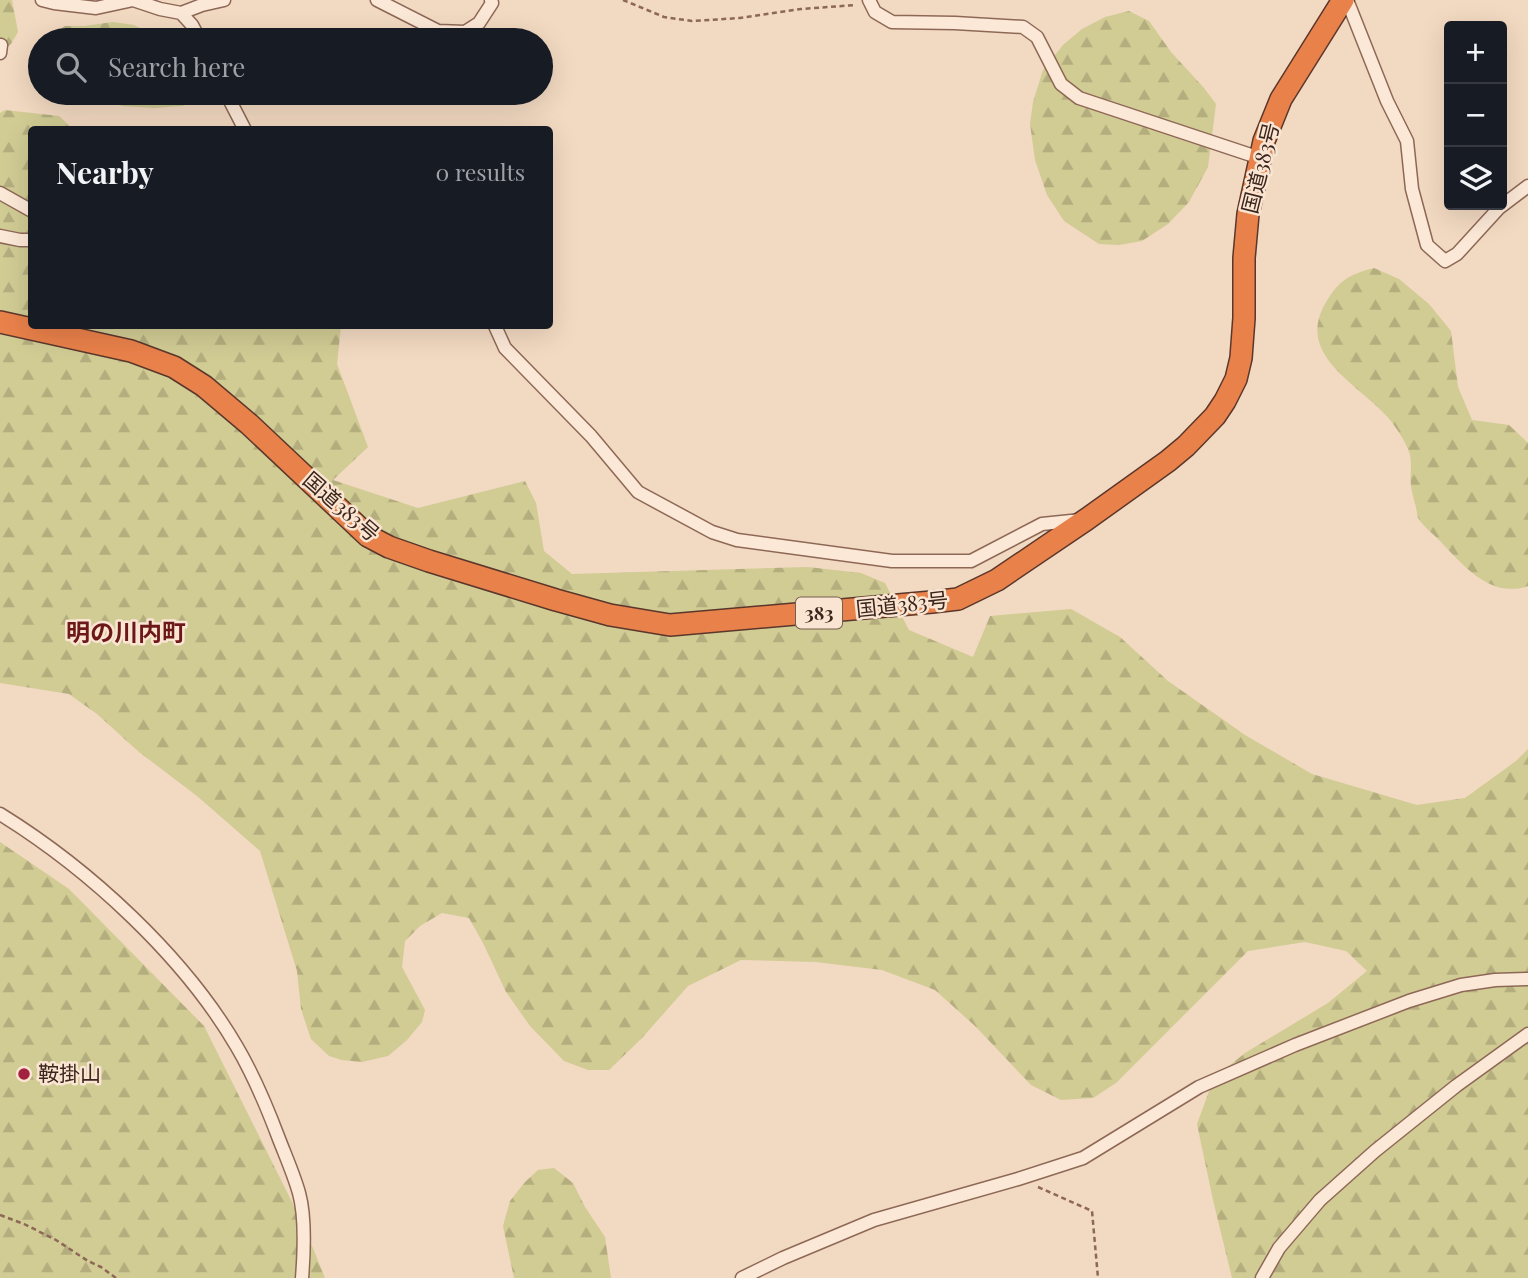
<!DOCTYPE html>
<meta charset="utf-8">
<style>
body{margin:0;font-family:"Playfair Display","Noto Sans JP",serif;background:#242831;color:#f1f3f6}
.controls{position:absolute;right:21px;top:21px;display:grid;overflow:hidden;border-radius:7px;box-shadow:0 7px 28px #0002}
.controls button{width:63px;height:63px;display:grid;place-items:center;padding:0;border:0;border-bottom:2px solid #363941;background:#171b24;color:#f1f3f6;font:35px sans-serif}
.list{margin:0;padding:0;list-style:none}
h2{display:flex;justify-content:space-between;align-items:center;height:91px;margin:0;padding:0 28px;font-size:30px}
h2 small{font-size:23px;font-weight:400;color:#9ea1a6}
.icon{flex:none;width:38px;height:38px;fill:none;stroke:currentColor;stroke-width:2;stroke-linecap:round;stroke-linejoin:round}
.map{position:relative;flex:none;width:1528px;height:1278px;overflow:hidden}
.search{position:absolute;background:#171b24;box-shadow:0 7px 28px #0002;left:28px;top:28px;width:525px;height:77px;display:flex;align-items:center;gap:18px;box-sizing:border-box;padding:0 24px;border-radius:38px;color:#9ea1a6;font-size:26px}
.panel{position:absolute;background:#171b24;box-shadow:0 7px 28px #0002;left:28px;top:126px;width:525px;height:203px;border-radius:7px}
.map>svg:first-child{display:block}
</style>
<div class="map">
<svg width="1528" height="1278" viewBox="0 0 1528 1278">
<defs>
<pattern id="forest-firs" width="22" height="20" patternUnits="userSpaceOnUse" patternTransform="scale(1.75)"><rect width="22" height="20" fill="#d1cb94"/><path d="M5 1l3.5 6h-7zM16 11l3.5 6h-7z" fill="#b4ae7f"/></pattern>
</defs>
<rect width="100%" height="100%" fill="#f2d9c1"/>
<!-- forest -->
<path fill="url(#forest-firs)" d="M 0,0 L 12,0 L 18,32 L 11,44 L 0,54 Z
M 1129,11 L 1149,21 L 1171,52 L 1204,88 L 1216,104 L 1208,167 L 1189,202 L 1168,224 L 1142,241 L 1119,245 L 1099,244 L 1064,221 L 1047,195 L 1035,160 L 1030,124 L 1033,102 L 1043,70 L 1063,45 L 1082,29 L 1105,17 Z
M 113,22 L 134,25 L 163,40 L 42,40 L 65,26 L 84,26 Z
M 96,93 L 203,93 L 202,96 L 183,106 L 154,108 L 122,106 Z
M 5,110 L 59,116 L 73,129 L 32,130 L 32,326 L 341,326 L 337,364 L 368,447 L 333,480 L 418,508 L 525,481 L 536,503 L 544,551 L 572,574 L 808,567 L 861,573 L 885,583 L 909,630 L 973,657 L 990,616 L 1071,609 L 1120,637 L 1168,681 L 1245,735 L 1312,774 L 1417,805 L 1465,798 L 1516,761 L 1528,749 L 1528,1278 L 1232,1278 L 1213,1200 L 1197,1124 L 1211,1086 L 1224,1070 L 1245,1053 L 1328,1003 L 1367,971 L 1346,951 L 1305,942 L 1248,951 L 1116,1083 L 1093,1098 L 1061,1100 L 1031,1085 L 975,1026 L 935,990 L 882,970 L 816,962 L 741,960 L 688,986 L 642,1038 L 609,1070 L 588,1070 L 564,1061 L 530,1026 L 506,992 L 483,943 L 469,918 L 442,913 L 420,926 L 405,941 L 402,967 L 425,1010 L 422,1022 L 407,1040 L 388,1056 L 362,1062 L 342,1060 L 329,1056 L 311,1039 L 301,1009 L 297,971 L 260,851 L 197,796 L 139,752 L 97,714 L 69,694 L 0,683 L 0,113 Z
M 1374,268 L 1399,279 L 1429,304 L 1451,331 L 1458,387 L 1472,420 L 1509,425 L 1528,443 L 1528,586 C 1490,599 1463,565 1440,541 C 1433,534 1423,526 1418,518 C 1418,517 1416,508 1416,507 C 1414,500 1412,493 1411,486 C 1410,476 1412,465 1410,455 C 1408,447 1402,437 1398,431 C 1376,391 1292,362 1325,304 C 1339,280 1348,275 1374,268 Z
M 0,842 L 69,889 L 204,1026 L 304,1226 L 325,1278 L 0,1278 Z
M 554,1168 L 573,1183 L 585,1207 L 605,1237 L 611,1278 L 514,1278 L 503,1226 L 510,1201 L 525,1182 L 538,1170 Z"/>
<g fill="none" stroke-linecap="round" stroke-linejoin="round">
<!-- street casing -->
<g stroke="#8e6857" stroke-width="15">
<path id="street" d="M 42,0 L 54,3 L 96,8 L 133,0 L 160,9 L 181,13 L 202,5 L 224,0
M 377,0 L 438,31 L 465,32 L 479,23 L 492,3 L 491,0
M 869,0 L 875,12 L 892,22 L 955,23 L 1023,27 L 1037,37 L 1061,84 L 1079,98 L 1260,158
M 1347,0 L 1387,101 L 1407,141 L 1412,189 L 1427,245 L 1445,261 L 1457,254 L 1499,208 L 1528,186
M 181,13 L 192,25 L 200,40
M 0,53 L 1,45
M 226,93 L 245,130
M 0,193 L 32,211
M 0,236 L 20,240 L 32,240
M 495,326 L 505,348 L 591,436 L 638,492 L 712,532 L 737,540 L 892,561 L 971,561 L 1042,524 L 1081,520
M 0,814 C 89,869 184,956 237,1047 C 254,1076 267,1107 279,1139 C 286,1157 294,1175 299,1193 C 306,1218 304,1253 302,1278
M 742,1278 L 783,1258 L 874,1220 L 1018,1179 L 1083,1158 L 1199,1087 L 1295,1045 L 1409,1001 L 1461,985 L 1495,980 L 1528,979
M 1262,1278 L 1279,1248 L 1320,1200 L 1375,1151 L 1456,1086 L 1528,1034"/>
</g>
<!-- highway casing -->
<g stroke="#5b372b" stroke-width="24">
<path id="highway" d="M 0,322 L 131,351 L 174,367 L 204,386 L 249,424 L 368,536 L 389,547 L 429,561 L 556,600 L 610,615 L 670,625 L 932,602 L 958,599 L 997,580 L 1087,519 L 1168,461 L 1186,446 L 1215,416 L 1225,401 L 1236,379 L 1241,358 L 1244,318 L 1244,258 L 1248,214 L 1264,141 L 1281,99 L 1343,0"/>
</g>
<!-- path -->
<path stroke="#8e6857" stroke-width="2.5" stroke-dasharray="5 3.5" stroke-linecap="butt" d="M 623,0 L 664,17 L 692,21 L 740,18 L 801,9 L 856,5
M 1038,1187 L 1092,1211 L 1098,1278
M 0,1215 L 24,1224 L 56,1240 L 88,1261 L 101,1267 L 116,1278"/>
<!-- street -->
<use href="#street" stroke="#fce8d6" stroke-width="12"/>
<!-- highway -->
<use href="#highway" stroke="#e9814a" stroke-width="21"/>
</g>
<!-- markers -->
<circle fill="#a2213e" stroke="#f9e5d2" stroke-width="2.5" cx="24" cy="1074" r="7"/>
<g text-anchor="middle" stroke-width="5" stroke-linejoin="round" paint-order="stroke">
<!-- shield labels -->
<rect fill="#f9e5d2" stroke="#755f53" stroke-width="2" x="796" y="597.5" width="46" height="31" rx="5"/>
<g font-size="19" font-weight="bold" fill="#3c251c">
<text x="819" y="620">383</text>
</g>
<!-- street labels -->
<g font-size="21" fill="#3c251c" stroke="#f9e5d2">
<text transform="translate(1261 168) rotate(-76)" y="7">国道383号</text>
<text transform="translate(341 507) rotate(41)" y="7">国道383号</text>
<text transform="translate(902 605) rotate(-6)" y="7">国道383号</text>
</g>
<!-- poi labels -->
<g font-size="21" fill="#3c251c" stroke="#f9e5d2" text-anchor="start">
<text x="38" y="1081">鞍掛山</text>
</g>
<!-- quarter labels -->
<g font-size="24" font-weight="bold" fill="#6d1818" stroke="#f9e5d2">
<text x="126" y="641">明の川内町</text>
</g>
</g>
</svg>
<div class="controls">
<button>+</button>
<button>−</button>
<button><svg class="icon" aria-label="layers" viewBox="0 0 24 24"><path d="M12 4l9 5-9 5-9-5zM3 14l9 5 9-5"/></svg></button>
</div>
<div class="search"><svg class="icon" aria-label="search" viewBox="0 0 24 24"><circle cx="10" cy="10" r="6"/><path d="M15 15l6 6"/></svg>Search here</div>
<section class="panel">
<h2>Nearby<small>0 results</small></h2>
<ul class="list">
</ul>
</section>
</div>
